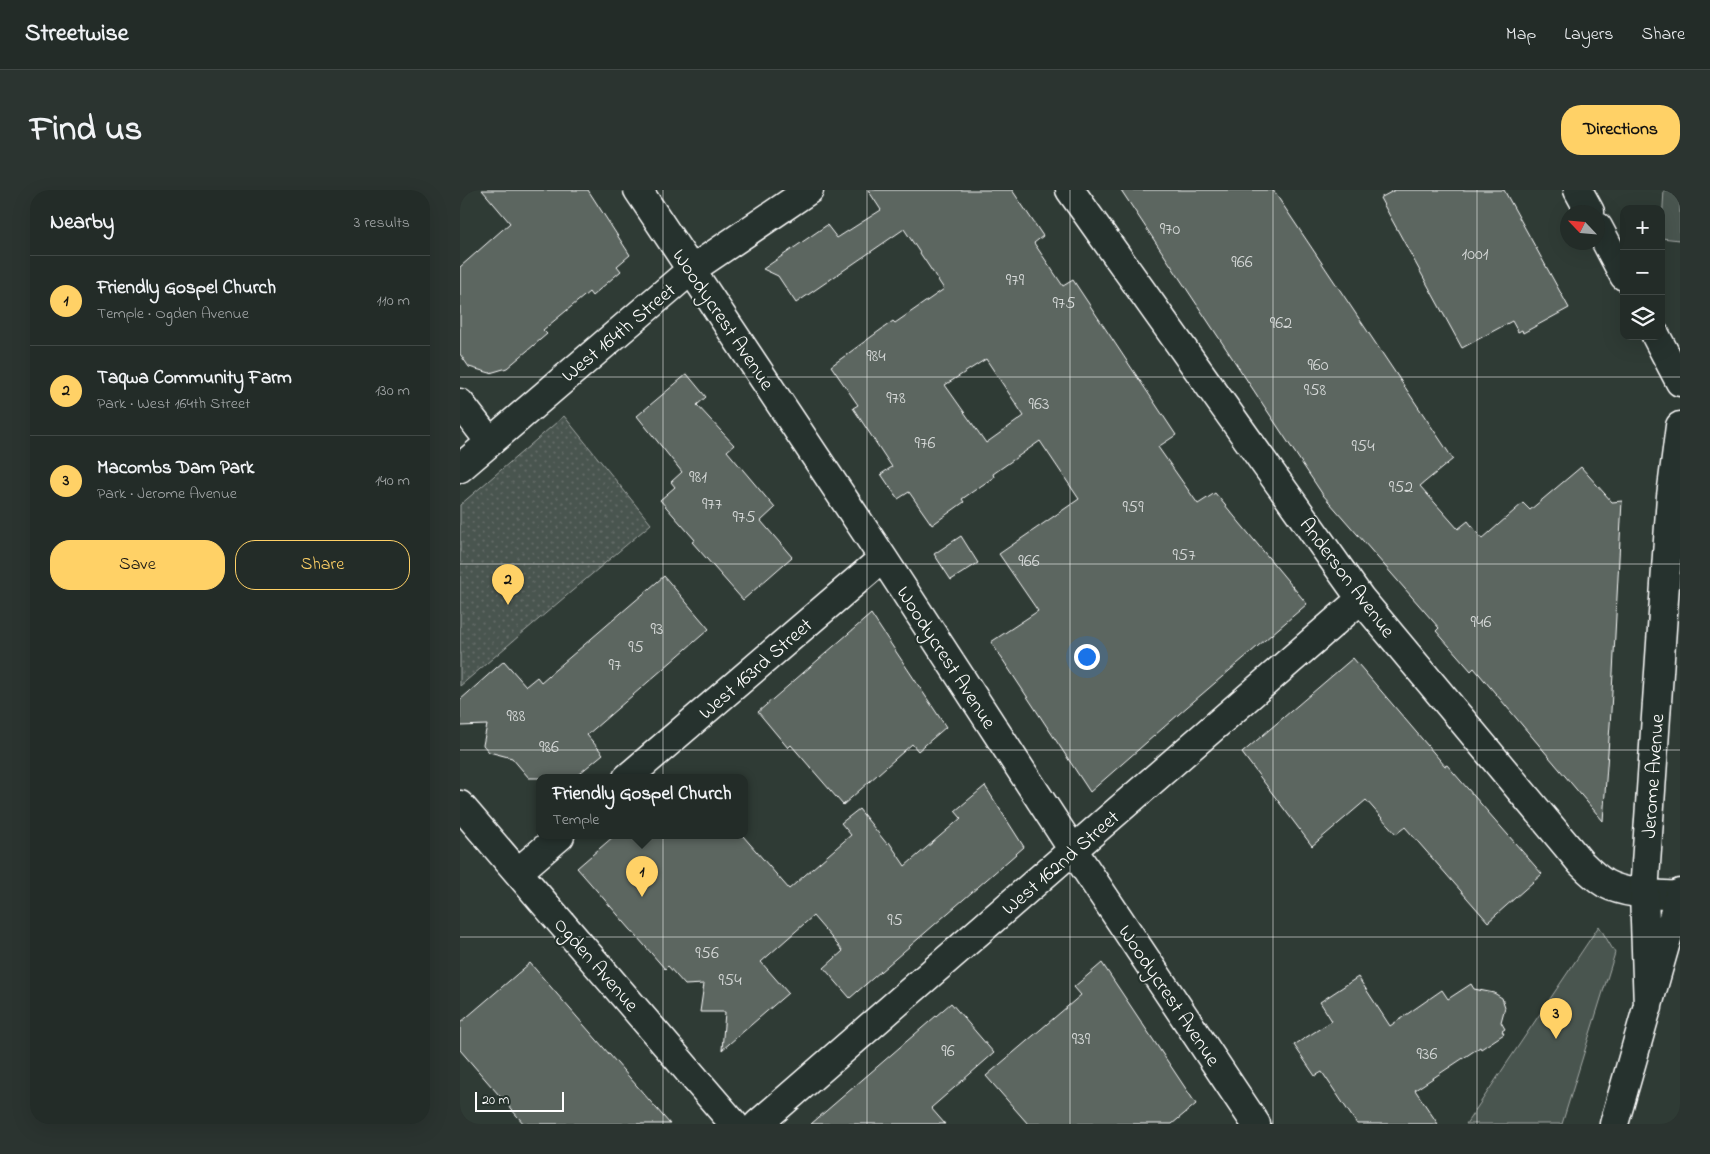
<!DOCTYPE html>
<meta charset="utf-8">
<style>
body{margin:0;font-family:"Indie Flower",sans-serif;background:#2b3430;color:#f1f3f6}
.controls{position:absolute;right:15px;top:15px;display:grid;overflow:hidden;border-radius:10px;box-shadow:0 5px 20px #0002}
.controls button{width:45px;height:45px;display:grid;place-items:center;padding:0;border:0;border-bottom:1px solid #404845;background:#232c28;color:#f1f3f6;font:25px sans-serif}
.compass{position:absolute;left:1100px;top:15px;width:45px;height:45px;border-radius:50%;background:#232c28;box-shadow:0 5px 20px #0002;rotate:296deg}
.scale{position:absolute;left:15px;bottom:12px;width:89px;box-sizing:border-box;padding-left:5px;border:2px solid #fff;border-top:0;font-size:14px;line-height:18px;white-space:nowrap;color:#fff;-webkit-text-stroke:4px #26332d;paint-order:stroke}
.you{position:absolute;left:626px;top:466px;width:18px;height:18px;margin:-12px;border:4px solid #fff;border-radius:50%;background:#1a73e8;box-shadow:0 0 0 8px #1a73e833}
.badge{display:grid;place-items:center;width:32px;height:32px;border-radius:50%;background:#ffd166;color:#111;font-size:16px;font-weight:700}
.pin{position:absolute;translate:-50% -41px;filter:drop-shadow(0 1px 2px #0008)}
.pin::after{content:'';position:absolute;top:26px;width:18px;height:15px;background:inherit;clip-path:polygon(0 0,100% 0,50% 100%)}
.popup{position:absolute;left:76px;top:584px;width:212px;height:65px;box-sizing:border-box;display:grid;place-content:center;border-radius:10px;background:#232c28;filter:drop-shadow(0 1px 4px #0005);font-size:16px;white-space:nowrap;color:#a3a7a8}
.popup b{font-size:19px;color:#f1f3f6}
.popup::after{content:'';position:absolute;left:50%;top:100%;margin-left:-10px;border:10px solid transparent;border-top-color:#232c28}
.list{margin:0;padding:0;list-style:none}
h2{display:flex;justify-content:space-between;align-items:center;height:65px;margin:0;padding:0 20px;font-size:21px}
h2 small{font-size:16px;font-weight:400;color:#a3a7a8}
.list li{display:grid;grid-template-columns:32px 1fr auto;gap:15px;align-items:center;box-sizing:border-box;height:90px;padding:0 20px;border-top:1px solid #404845}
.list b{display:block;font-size:19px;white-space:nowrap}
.list p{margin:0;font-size:16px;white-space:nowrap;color:#a3a7a8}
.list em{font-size:16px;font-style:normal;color:#a3a7a8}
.actions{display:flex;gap:10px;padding:15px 20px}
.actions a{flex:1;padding:11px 0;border:1px solid #ffd166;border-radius:20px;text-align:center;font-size:18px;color:#ffd166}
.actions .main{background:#ffd166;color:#111}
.icon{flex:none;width:28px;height:28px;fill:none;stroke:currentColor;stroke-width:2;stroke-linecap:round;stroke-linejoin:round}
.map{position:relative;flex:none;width:1220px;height:934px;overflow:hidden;border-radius:20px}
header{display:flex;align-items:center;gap:30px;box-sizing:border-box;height:70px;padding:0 25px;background:#232c28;border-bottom:1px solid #404845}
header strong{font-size:24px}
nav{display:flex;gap:28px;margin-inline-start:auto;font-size:18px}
.intro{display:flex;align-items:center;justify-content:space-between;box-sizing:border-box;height:120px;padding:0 30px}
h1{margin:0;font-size:35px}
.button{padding:12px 22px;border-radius:20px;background:#ffd166;color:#111;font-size:18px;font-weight:700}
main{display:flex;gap:30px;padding:0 30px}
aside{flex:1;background:#232c28;border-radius:20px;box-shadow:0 5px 20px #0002}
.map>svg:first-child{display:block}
</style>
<header>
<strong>Streetwise</strong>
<nav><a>Map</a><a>Layers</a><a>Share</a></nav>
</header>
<div class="intro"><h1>Find us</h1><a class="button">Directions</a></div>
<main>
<aside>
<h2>Nearby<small>3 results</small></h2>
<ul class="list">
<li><span class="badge">1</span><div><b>Friendly Gospel Church</b><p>Temple · Ogden Avenue</p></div><em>110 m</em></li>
<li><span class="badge">2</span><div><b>Taqwa Community Farm</b><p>Park · West 164th Street</p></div><em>130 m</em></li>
<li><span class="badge">3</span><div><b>Macombs Dam Park</b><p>Park · Jerome Avenue</p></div><em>140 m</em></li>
</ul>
<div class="actions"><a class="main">Save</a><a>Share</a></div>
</aside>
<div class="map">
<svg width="1220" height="934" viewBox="0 0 1220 934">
<defs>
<pattern id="grass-dots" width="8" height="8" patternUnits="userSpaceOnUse" patternTransform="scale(1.25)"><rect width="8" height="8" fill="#4a544f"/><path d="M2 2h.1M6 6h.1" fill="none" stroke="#656e69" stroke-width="1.8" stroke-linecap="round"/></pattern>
</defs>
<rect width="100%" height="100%" fill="#2f3b35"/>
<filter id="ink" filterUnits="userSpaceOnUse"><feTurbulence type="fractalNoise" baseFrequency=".02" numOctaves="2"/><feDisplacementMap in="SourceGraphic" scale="10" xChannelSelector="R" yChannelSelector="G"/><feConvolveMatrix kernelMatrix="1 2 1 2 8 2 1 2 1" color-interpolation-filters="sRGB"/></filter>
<g filter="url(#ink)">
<!-- grass -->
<path fill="url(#grass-dots)" stroke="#a4aaa7" d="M 104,226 L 191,334 L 0,496 L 0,315 Z"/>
<!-- park -->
<path fill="#4a544f" stroke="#a4aaa7" d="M 1204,0 L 1220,0 L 1220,50 L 1201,48 Z
M 1139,736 L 1155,763 L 1102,934 L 1006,934 Z"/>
<!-- building -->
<path fill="#5b6661" stroke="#fff" fill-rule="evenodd" d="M 22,0 L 128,0 L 170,65 L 157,76 L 161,81 L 132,106 L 129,102 L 83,140 L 87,144 L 47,178 L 30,183 L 9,177 L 0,164 L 0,77 L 50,33 Z
M 408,0 L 552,0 L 583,46 L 574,53 L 603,96 L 613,90 L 716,245 L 698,257 L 738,314 L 755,303 L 847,414 L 727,517 L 630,602 L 531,452 L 578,421 L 539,364 L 619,309 L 580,251 L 533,284 L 534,287 L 502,309 L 504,312 L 472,335 L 449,302 L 438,309 L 421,284 L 432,277 L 393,218 L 398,215 L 371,176 L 433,131 L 435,133 L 484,99 L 444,39 L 336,113 L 318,86 L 303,79 L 367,35 L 377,48 L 421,20 ZM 526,169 L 564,226 L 526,253 L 485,195 Z
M 661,0 L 813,0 L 993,269 L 960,296 L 998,339 L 1008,331 L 1022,349 L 1063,313 L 1070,320 L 1121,277 L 1152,312 L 1162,311 L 1151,521 L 1143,631 L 1014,478 L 1011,481 L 976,441 L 979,438 L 863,305 Z
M 935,0 L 1044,0 L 1109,118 L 1063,143 L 1062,140 L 1058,142 L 1052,131 L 1002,158 L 920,8 Z
M 227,184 L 246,207 L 237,215 L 274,255 L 267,261 L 315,318 L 301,331 L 332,367 L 283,410 L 232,352 L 235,350 L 200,310 L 215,297 L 211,292 L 222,282 L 177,226 Z
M 501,346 L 518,373 L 491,390 L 474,364 Z
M 204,386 L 249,439 L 127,545 L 143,564 L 114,588 L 69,588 L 52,568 L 29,562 L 23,555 L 27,535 L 0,536 L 0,510 L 44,471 L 66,496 L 77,487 L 81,492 Z
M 411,424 L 486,537 L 458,561 L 452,554 L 383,615 L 331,555 L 328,558 L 298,522 Z
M 893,468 L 985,576 L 987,575 L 1082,684 L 1028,732 L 945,637 L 936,644 L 906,610 L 852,656 L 782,563 Z
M 525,596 L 564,657 L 390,808 L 364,778 L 383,761 L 353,726 L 301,772 L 328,803 L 262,860 L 265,822 L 240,822 L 244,794 L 225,795 L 208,776 L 205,779 L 117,678 L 154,646 L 283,646 L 329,699 L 391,645 L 381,633 L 399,619 L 427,654 L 429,652 L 445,676 L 501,628 L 495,621 Z
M 70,773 L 210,934 L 64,934 L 0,860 L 0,833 Z
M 642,773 L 736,914 L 712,934 L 568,934 L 526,886 L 621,805 L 614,797 Z
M 898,787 L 930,836 L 982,800 L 988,809 L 1011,794 L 1014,799 L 1034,803 L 1042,808 L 1045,817 L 1041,832 L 1045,839 L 1042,841 L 1044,844 L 1021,859 L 1020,857 L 955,900 L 978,934 L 897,934 L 862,882 L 855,886 L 834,855 L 872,831 L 860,812 Z
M 491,813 L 534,863 L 471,918 L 485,934 L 351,934 Z"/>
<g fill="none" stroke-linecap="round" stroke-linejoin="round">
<!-- minor casing -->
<g stroke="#fff" stroke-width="31">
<path id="minor" d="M 178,0 L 423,368 L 613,660 L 796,934
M 610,0 L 901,409 L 1121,673 C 1129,681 1136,688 1146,694 C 1167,705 1196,704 1220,706
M 0,213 L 30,252
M 0,278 L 231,80 L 349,0
M 167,588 L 423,368
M 0,615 L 274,934
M 58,682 L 100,646
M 298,934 L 901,409"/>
</g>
<!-- major casing -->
<g stroke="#fff" stroke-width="31">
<path id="major" d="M 1118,0 L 1130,22
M 1138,37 L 1164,86
M 1196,146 L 1220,192
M 1188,817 L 1184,703 L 1211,306 L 1220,236
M 1154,934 L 1220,703"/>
</g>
<!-- minor -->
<use href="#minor" stroke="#26332d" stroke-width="28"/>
<!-- major -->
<use href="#major" stroke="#26332d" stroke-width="28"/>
</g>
</g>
<!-- grid -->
<path fill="none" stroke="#fff" stroke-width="1" stroke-opacity="0.55" d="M 203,0 L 203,934M 407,0 L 407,934M 610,0 L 610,934M 813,0 L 813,934M 1017,0 L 1017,934M 0,187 L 1220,187M 0,374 L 1220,374M 0,560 L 1220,560M 0,747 L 1220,747"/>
<g text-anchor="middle" stroke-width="4.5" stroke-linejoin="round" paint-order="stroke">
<!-- number labels -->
<g font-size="18" fill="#d6d9d8">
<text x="710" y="44">970</text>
<text x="1015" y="69">1001</text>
<text x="782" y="77">966</text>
<text x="555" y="95">979</text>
<text x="604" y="118">975</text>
<text x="821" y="138">962</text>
<text x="416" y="171">984</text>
<text x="858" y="180">960</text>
<text x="855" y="205">958</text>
<text x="436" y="213">978</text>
<text x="579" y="219">963</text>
<text x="465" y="258">976</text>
<text x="903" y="261">954</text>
<text x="238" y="292">981</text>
<text x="941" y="302">952</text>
<text x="252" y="319">977</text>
<text x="673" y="322">959</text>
<text x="284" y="332">975</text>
<text x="724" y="370">957</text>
<text x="569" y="376">966</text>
<text x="1021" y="437">946</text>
<text x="197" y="444">93</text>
<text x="176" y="462">95</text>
<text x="155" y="480">97</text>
<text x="56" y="531">988</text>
<text x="89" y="562">986</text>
<text x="435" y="735">95</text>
<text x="247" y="768">956</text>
<text x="270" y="795">954</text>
<text x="621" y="854">939</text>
<text x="488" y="866">96</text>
<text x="967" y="869">936</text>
</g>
<!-- street labels -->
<g font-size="20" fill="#fff" stroke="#26332d">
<text transform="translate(264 129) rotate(56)" y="7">Woodycrest Avenue</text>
<text transform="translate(158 142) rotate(-40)" y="7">West 164th Street</text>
<text transform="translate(888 387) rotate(53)" y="7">Anderson Avenue</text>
<text transform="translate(487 467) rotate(57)" y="7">Woodycrest Avenue</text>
<text transform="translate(295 478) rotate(-41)" y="7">West 163rd Street</text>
<text transform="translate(1192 586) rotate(-86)" y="7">Jerome Avenue</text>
<text transform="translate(600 672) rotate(-41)" y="7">West 162nd Street</text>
<text transform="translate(137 774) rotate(49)" y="7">Ogden Avenue</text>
<text transform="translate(710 805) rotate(56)" y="7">Woodycrest Avenue</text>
</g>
</g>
</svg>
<div class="controls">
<button>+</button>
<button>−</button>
<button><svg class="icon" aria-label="layers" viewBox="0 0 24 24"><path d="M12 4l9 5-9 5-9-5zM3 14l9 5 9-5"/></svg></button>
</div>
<svg class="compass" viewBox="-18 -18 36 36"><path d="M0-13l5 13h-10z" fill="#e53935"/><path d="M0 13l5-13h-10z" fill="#a3a7a8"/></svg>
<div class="scale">20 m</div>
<div class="you"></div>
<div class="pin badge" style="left:182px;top:707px">1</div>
<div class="popup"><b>Friendly Gospel Church</b>Temple</div>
<div class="pin badge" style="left:48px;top:415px">2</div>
<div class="pin badge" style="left:1096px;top:849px">3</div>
</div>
</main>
